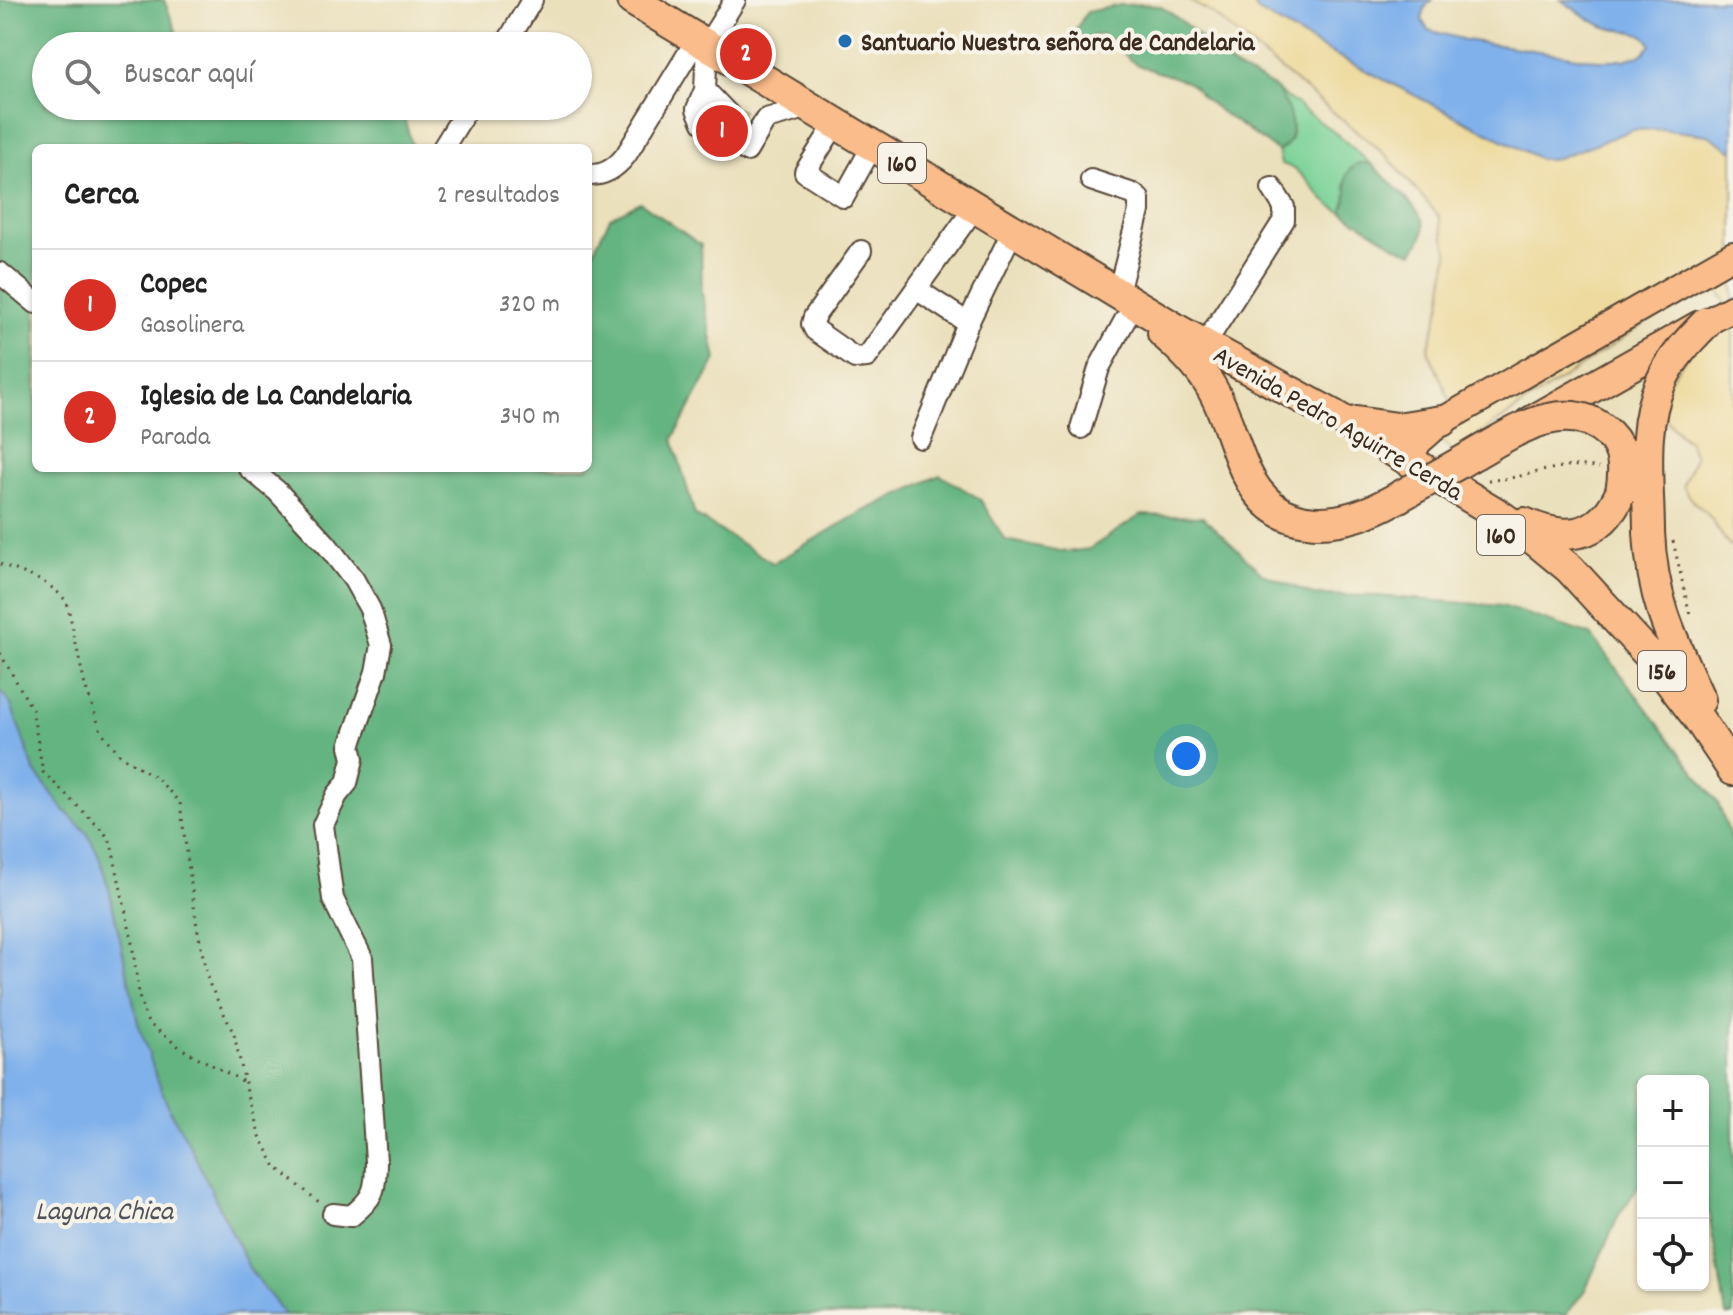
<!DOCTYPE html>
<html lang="es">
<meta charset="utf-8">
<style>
body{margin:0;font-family:Dekko,sans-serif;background:#f6f6f6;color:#222}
.controls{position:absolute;right:24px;bottom:24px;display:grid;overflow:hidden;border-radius:12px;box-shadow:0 2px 6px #0004}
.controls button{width:72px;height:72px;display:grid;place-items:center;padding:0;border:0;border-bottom:2px solid #e0e0e0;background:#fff;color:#222;font:40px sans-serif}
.you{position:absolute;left:1186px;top:756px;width:28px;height:28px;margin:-20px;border:6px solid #fff;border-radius:50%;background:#1a73e8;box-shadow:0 0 0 12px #1a73e833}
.badge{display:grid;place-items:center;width:52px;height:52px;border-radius:50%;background:#d93025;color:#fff;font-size:26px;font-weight:700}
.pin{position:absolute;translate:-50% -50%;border:4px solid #fff;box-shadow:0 2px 8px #0006}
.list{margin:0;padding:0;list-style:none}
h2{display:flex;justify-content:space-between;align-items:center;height:104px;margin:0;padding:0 32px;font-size:34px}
h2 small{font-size:26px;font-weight:400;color:#767676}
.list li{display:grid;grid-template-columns:52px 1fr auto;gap:24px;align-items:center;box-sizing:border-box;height:112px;padding:0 32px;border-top:2px solid #e0e0e0}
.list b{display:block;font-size:30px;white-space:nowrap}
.list p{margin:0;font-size:26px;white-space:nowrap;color:#767676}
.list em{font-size:26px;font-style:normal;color:#767676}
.icon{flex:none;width:44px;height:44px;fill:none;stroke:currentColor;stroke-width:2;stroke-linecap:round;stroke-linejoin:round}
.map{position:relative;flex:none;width:1733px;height:1315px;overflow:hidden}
.search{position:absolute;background:#fff;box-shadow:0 2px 6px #0004;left:32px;top:32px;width:560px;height:88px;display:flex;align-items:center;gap:20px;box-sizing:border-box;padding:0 28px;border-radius:44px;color:#767676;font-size:30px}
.panel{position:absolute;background:#fff;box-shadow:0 2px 6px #0004;left:32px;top:144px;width:560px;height:328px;border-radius:12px}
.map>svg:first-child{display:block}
</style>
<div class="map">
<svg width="1733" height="1315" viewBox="0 0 1733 1315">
<rect width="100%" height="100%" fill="#f7f3e8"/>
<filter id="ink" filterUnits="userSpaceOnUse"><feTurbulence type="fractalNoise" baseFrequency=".0125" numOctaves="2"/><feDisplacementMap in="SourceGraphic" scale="16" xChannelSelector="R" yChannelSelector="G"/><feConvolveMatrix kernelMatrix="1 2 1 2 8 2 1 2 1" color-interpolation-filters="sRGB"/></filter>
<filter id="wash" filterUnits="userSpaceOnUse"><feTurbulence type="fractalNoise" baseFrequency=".006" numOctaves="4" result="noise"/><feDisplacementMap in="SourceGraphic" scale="32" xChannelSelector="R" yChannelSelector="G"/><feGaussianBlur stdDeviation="1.8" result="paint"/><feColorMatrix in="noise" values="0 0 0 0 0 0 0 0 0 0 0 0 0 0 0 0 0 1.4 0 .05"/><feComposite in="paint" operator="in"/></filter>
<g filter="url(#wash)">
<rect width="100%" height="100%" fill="#ebe0bc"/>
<!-- green -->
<path fill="#7ad297" stroke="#5a7e5a" stroke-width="2" d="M 1275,89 L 1338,135 L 1371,164 L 1358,163 L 1345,184 L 1348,194 L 1343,210 L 1347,215 C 1340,211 1331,206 1325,201 C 1311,187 1301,168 1281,164 L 1278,151 C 1306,139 1285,107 1275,89 Z"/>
<!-- forest -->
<path fill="#63b480" stroke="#4f6f4f" stroke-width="2" d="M 0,0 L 164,0 L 182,46 L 46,46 L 46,106 L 397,106 L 405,121 L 413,148 L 36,148 L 36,468 L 588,468 L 588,261 L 610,218 L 640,202 L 701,245 L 702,293 L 716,359 L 673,439 L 695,515 L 773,563 L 862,512 L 940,475 L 980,499 L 1005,540 L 1066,552 L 1089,549 L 1141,515 L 1203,517 L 1263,574 L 1314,595 L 1377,596 L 1502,606 L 1591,635 L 1718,803 L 1733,844 L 1733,1315 L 1726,1315 L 1706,1196 L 1703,1195 L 1703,1081 L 1643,1081 L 1643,1180 L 1619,1215 L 1585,1290 L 1566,1315 L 285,1315 L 249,1268 L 187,1140 L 170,1111 L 156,1076 L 138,1023 L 109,889 L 98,854 L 87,833 L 65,811 L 34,770 L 11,705 L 0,690 Z
M 1120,5 C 1133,5 1152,2 1163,8 C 1190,24 1210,50 1235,67 C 1247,75 1263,78 1274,88 C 1289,102 1303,140 1278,151 C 1254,135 1230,119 1207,101 C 1201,96 1196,88 1190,84 C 1166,70 1128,72 1117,42 L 1100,34 L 1085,39 L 1074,32 L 1087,12 Z
M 1358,163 L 1371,164 C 1383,175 1419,208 1423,222 C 1426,234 1419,243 1413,252 L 1401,249 L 1347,215 L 1343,210 C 1344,204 1347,197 1347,191 C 1345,176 1345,172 1358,163 Z"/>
<!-- sand -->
<path fill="#eeda9e" stroke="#94825e" stroke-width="2" d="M 1188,0 L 1252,0 L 1257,10 L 1318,46 L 1538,158 L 1552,160 L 1632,130 L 1661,129 L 1708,135 L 1733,151 L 1733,548 C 1722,539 1720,532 1713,521 C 1702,504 1691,507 1683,485 L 1695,457 L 1689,441 C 1673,433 1667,415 1652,405 L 1725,303 L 1716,283 L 1693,291 L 1453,452 L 1443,442 L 1445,429 L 1453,407 L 1428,350 L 1441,304 L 1448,254 L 1439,216 L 1387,156 L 1211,13 Z"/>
<!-- water -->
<path fill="#80b1eb" stroke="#5e6e84" stroke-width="2" d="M 1252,0 L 1432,0 L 1425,7 L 1422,20 L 1428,30 L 1465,40 L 1598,60 L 1624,60 L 1643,54 L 1651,45 C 1644,27 1621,33 1606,27 C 1590,21 1575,9 1561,0 L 1733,0 L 1733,151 L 1708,135 L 1661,129 L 1632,130 L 1552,160 L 1538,158 L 1318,46 L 1257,10 Z
M 0,690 L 11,705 L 34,770 L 65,811 L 87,833 L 98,854 L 109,889 L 138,1023 L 156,1076 L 170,1111 L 187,1140 L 249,1268 L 285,1315 L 0,1315 Z"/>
</g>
<g filter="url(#ink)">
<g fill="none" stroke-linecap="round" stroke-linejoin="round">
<!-- minor-tunnel -->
<path stroke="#c8bc9c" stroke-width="20" stroke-dasharray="20 10" stroke-linecap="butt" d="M 728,114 L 753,127"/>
<!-- minor casing -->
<g stroke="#554536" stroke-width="24">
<path id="minor" d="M 505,46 L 532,0
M 705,90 L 728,114
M 836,123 L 805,172 L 844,197 L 873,145
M 717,132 L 703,123 L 697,109 L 705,90 L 707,45 L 735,0
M 740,147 L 747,151 L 766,119 L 810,107
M 443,148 L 469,106
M 588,175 C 605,176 616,168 626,155 L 697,39
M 1091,180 L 1133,194 L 1139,199 L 1139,211 L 1118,293
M 861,251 L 814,317 L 812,324 L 815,330 L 855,358 L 867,357 L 975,207
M 0,273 L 36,303
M 916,289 L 968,323
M 1205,344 L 1284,220 L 1284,207 L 1272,188
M 1081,428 L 1099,368 L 1125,320
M 921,438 L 968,323 L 1013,230
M 249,468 L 277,491 L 327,545 L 354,580 L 370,609 L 381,645 L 376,672 L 350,746 L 353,759 L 347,783 L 337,795 L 323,825 L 333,899 L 362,958 L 376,1161 C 376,1190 374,1198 351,1216 L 333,1214"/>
</g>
<!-- major casing -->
<g stroke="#554536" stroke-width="30">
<path id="major" d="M 1707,322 L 1733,308
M 1409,460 L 1418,442 L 1442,421 L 1733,255"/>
</g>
<!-- highway casing -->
<g stroke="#554536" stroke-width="34">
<path id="highway" d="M 632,0 L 1183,333 L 1335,416 L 1498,514 L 1536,541 L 1570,569 L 1650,656 L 1698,718 L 1733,770
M 1163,333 C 1179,347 1196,363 1208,382 C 1226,410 1232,442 1246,472 C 1278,539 1342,529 1397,498
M 1356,422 L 1397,428 L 1442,421
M 1529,423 L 1700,326
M 1524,523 C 1566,542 1601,538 1621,492
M 1649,532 C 1652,601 1672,639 1700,700"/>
</g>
<!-- path -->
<path stroke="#554536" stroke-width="3" stroke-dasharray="2 6" stroke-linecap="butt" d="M 1488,480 C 1526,480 1561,459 1599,468
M 1673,541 L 1690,615
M 0,564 C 25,574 49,580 67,602 L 85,686 L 101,731 L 121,756 L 157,778 L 180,803 L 196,921 L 208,981 L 234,1034 L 247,1092 L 260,1136 L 276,1167 L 319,1202
M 0,653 L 32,709 L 43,772 L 104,832 L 111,843 L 131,936 L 140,1001 L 148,1023 L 182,1049 L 244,1082"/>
<!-- minor -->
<use href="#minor" stroke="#fff" stroke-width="20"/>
<!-- major -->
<use href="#major" stroke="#fabc8b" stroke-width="26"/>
<!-- highway -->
<use href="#highway" stroke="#fabc8b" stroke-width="30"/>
<!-- highway-bridge casing -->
<g stroke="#554536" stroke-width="34" stroke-linecap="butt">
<path id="highway-bridge" d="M 1397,498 C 1422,484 1448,470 1473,455 C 1512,433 1567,394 1609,434 C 1625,450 1625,471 1621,492
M 1649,532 C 1649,484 1640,427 1661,382 C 1671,359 1689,340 1707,322"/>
</g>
<!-- highway-bridge -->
<use href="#highway-bridge" stroke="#fabc8b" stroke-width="30"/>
</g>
</g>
<!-- markers -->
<circle fill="#1f6fb2" stroke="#f7f3e8" stroke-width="3" cx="845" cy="41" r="8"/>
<g text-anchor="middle" stroke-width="8" stroke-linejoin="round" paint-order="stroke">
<!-- shield labels -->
<g fill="#f7f3e8" stroke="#73665b" stroke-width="2">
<rect x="878" y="143" width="48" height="40" rx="6"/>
<rect x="1477" y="515" width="48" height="40" rx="6"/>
<rect x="1638" y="651" width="48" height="40" rx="6"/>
</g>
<g font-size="24" font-weight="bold" fill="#3b2a1e">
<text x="902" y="171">160</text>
<text x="1501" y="543">160</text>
<text x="1662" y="679">156</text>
</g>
<!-- poi labels -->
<g font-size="26" font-weight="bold" fill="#3b2a1e" stroke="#f7f3e8" text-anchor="start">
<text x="861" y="50">Santuario Nuestra señora de Candelaria</text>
</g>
<!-- street labels -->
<g font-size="26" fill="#3b2a1e" stroke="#f7f3e8">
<text transform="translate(1339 422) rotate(30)" y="9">Avenida Pedro Aguirre Cerda</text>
</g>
<!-- water labels -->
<g font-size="28" font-style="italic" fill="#50525c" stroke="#f7f3e8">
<text x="104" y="1219">Laguna Chica</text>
</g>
</g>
</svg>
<div class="controls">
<button>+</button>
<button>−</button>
<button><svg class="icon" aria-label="locate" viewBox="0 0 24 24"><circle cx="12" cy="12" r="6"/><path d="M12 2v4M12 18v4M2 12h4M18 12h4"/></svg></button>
</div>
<div class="you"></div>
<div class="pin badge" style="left:722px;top:131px">1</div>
<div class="pin badge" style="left:746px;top:54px">2</div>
<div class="search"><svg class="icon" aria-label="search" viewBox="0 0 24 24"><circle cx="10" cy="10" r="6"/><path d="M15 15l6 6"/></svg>Buscar aquí</div>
<section class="panel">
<h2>Cerca<small>2 resultados</small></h2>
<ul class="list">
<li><span class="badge">1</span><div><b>Copec</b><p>Gasolinera</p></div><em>320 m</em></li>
<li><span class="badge">2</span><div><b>Iglesia de La Candelaria</b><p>Parada</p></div><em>340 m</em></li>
</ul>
</section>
</div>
